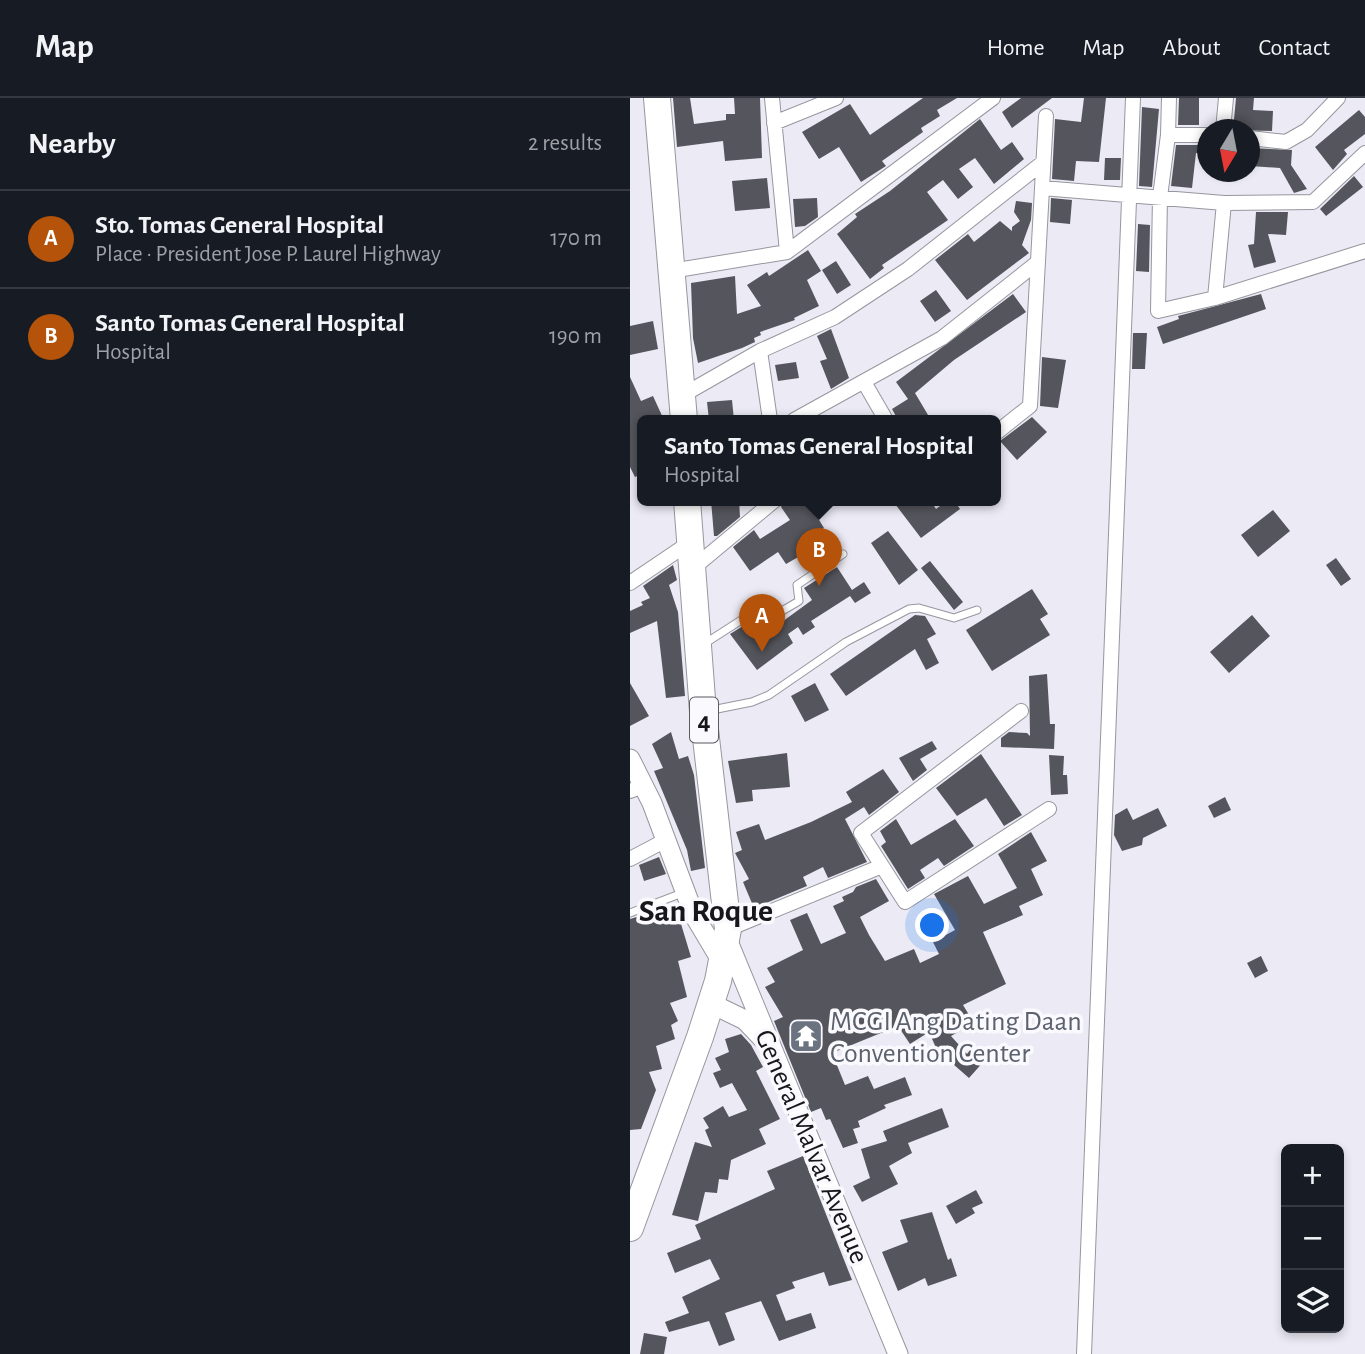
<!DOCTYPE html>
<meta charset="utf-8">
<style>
body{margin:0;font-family:"Alegreya Sans",sans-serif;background:#20242c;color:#f1f3f6}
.controls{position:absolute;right:21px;bottom:21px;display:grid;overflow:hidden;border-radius:10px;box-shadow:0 4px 10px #0003}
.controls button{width:63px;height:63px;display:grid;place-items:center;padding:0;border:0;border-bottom:2px solid #363941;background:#171b24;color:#f1f3f6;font:35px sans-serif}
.compass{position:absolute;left:567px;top:21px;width:63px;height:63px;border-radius:50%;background:#171b24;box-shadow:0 4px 10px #0003;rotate:190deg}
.you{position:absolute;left:303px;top:828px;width:24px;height:24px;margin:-18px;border:5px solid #fff;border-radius:50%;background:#1a73e8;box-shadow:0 0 0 10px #1a73e833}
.badge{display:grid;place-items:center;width:46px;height:46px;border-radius:50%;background:#b45309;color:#fff;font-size:23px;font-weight:700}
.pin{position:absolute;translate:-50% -58px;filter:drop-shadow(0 2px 4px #0008)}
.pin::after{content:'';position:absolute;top:37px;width:24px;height:21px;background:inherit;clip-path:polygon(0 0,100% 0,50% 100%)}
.popup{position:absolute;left:7px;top:317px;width:364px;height:91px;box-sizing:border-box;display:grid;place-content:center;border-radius:10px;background:#171b24;filter:drop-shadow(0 2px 5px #0005);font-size:23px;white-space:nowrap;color:#9ea1a6}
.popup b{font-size:26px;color:#f1f3f6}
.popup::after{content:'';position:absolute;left:50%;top:100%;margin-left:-14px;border:14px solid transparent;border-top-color:#171b24}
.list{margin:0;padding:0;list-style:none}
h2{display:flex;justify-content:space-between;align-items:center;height:91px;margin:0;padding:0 28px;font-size:30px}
h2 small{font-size:23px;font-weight:400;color:#9ea1a6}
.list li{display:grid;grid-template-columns:46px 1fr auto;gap:21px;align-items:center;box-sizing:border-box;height:98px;padding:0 28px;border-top:2px solid #363941}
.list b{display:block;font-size:26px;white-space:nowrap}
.list p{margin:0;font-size:23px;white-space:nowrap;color:#9ea1a6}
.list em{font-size:23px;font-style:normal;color:#9ea1a6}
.icon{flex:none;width:38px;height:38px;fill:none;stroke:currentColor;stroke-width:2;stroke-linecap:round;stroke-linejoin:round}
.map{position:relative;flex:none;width:735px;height:1256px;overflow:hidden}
header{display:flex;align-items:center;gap:42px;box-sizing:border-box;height:98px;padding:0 35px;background:#171b24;border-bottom:2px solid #363941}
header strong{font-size:33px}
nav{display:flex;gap:38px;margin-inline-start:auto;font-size:24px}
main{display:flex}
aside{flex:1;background:#171b24}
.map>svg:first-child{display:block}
</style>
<header>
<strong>Map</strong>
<nav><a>Home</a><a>Map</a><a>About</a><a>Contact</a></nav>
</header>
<main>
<aside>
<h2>Nearby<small>2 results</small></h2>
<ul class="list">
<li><span class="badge">A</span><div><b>Sto. Tomas General Hospital</b><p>Place · President Jose P. Laurel Highway</p></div><em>170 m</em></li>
<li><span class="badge">B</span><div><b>Santo Tomas General Hospital</b><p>Hospital</p></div><em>190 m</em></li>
</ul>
</aside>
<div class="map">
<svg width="735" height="1256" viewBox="0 0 735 1256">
<rect width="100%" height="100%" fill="#ecebf5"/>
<!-- building -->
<path fill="#55555d" d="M 43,0 L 60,0 L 64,26 L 96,22 L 96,16 L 105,16 L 104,0 L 130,0 L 132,60 L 95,63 L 93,43 L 47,49 Z
M 293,0 L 327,0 L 307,12 L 310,18 L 291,30 L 293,34 L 252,63 L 256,68 L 231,84 L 209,49 L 189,61 L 172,34 L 220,6 L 240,37 Z
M 391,0 L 422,0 L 382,30 L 372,14 Z
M 454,0 L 476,0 L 469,64 L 446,63 L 444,83 L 422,81 L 425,21 L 451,24 Z
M 549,0 L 569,0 L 569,27 L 548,27 Z
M 606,0 L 624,0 L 623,12 L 643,13 L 642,33 L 603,32 Z
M 512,9 L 529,11 L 522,89 L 509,88 Z
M 729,12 L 735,19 L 735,36 L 714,52 L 717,56 L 703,72 L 685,49 Z
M 350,21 L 371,52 L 382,44 L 394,61 L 364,86 L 345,60 L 329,71 L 343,89 L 328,101 L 313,82 L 297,94 L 318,122 L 252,167 L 254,170 L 240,181 L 207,136 L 227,119 L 225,116 L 260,93 Z
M 546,47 L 574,47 L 574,56 L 566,55 L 562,90 L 541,88 Z
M 620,50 L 662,52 L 661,67 L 677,91 L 664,95 L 650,70 L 620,68 Z
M 475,60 L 491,60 L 490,82 L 474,82 Z
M 724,78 L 733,89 L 696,118 L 690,111 Z
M 137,80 L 140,110 L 105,113 L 102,83 Z
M 187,100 L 188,119 L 175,128 L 165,129 L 163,101 Z
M 421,100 L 442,102 L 440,126 L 420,124 Z
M 386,103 L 402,105 L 401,122 L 392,147 L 399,155 L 337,202 L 305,162 L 338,136 L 344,144 L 370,123 L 382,133 L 382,129 L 390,123 L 384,114 Z
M 626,114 L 658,114 L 656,137 L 638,136 L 646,164 L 624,170 L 618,147 L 624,146 Z
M 508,126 L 520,127 L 519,174 L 506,173 Z
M 178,152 L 191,173 L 177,182 L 189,208 L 164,220 L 165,222 L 130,234 L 131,237 L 124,240 L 125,244 L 112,250 L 68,265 L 63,240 L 61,185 L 105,178 L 107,216 L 131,208 L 117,187 L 137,174 L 139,178 Z
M 206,163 L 221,187 L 207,196 L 192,172 Z
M 306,192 L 321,213 L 305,224 L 290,203 Z
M 383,196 L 396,214 L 324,262 L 285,295 L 301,322 L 268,322 L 262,311 L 278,301 L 266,284 Z
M 631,196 L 636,211 L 533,246 L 527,229 L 549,221 L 548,218 Z
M 23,223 L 28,251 L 0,257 L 0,228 Z
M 201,231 L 219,280 L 201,291 L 190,263 L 197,261 L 187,238 Z
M 503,235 L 517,235 L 515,271 L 502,271 Z
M 412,259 L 436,262 L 428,310 L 410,308 Z
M 166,264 L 169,280 L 148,283 L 145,267 Z
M 0,279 L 11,303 L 23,298 L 34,322 L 12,322 L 12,376 L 5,379 L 0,369 Z
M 102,302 L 104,322 L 79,322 L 77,304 Z
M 402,319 L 417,334 L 387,362 L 370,343 Z
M 81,402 L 109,402 L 110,419 L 87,438 L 84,438 Z
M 154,402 L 177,402 L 194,430 L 171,445 L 177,454 L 156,466 L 148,454 L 120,473 L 103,449 L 124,432 L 130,441 L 160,422 L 151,409 Z
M 262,402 L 300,402 L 306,411 L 318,402 L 324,402 L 330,411 L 291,440 Z
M 643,412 L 660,433 L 628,459 L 611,437 Z
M 258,433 L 288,472 L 269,487 L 241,445 Z
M 706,460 L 721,481 L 711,488 L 696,467 Z
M 300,463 L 333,504 L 324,512 L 291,470 Z
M 43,467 L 47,482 L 39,487 L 48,514 L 55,598 L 36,600 L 27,523 L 0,535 L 0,513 L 13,507 L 11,504 L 20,500 L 13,488 Z
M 207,469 L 222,492 L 234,484 L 241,495 L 225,505 L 220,498 L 181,523 L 185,529 L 173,537 L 168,529 L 158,536 L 163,545 L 127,572 L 100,536 L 134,515 L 145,529 L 182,502 L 174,490 Z
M 402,491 L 418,516 L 410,521 L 420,537 L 362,573 L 336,532 Z
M 285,517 L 295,518 L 306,536 L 297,541 L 309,565 L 296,572 L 285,551 L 216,598 L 200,576 Z
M 622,517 L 640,538 L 599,575 L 580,554 Z
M 417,576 L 420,626 L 425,626 L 424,651 L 371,649 L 371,640 L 379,634 L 397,635 L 400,638 L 399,578 Z
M 0,585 L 19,618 L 0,628 Z
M 185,585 L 199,612 L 175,624 L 161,598 Z
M 41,634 L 49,661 L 58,658 L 64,677 L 75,770 L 61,773 L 57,752 L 24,673 L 33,670 L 22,646 Z
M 302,643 L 307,651 L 290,661 L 297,672 L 283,683 L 269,660 Z
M 157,655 L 160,689 L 122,692 L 123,703 L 106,705 L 98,663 Z
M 351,656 L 392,717 L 374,728 L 356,700 L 327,718 L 306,690 Z
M 419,657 L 434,658 L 433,677 L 437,677 L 438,696 L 421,697 Z
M 253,671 L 269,694 L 239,717 L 234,709 L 215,721 L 237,764 L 198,780 L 193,769 L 173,779 L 177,788 L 124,810 L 113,784 L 119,781 L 105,755 L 112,752 L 106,734 L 129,726 L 135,742 L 181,724 L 222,704 L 216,694 Z
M 595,699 L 601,712 L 584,720 L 578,708 Z
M 497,710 L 503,722 L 528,710 L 537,728 L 513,740 L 512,747 L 492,753 L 484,737 L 485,717 Z
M 266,721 L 281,747 L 325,721 L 344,748 L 314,768 L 308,760 L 290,772 L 295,780 L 278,791 L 251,748 L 256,744 L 250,733 Z
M 401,734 L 417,763 L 401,771 L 413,797 L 389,808 L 393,817 L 353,834 L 376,886 L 333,907 L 344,925 L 321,938 L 337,956 L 341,951 L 355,962 L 339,980 L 307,952 L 299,934 L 280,946 L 268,928 L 202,955 L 215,987 L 238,978 L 244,991 L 275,979 L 282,997 L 254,1007 L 256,1010 L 228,1023 L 230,1029 L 223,1031 L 228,1045 L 213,1050 L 200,1021 L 196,1022 L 191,1010 L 181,1014 L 144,923 L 153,919 L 135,889 L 145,884 L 137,870 L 173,852 L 160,822 L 177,815 L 191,846 L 216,835 L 203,808 L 214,803 L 212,799 L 223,794 L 226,789 L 246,781 L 259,803 L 230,819 L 239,837 L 255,863 L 284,851 L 290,865 L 309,856 L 303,844 L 325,832 L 304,796 L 338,778 L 354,806 L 387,790 L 368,756 Z
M 29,759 L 36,776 L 14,783 L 9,767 Z
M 48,816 L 61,859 L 48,863 L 57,899 L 40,905 L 48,923 L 41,927 L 45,941 L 26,948 L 32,971 L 19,974 L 26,992 L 11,1031 L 0,1032 L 0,821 L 13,817 L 15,825 Z
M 631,858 L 638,873 L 625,880 L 617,865 Z
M 111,936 L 121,947 L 133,969 L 126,973 L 150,1021 L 129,1031 L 136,1046 L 101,1062 L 98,1082 L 89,1081 L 87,1095 L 75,1094 L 68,1123 L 42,1117 L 65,1044 L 82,1049 L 75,1032 L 79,1030 L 73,1020 L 93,1008 L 99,1019 L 117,1012 L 102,985 L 90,990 L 83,975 L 91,972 L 85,960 L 99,954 L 95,941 Z
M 312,1010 L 319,1029 L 278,1045 L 282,1055 L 259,1068 L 268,1086 L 232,1104 L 223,1088 L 240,1080 L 231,1051 L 257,1043 L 253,1033 Z
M 173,1058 L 222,1182 L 199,1188 L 194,1174 L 162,1184 L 165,1190 L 146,1197 L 156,1223 L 181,1215 L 186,1230 L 149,1243 L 131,1203 L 95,1215 L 105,1242 L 89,1248 L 79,1223 L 39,1234 L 35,1224 L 59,1215 L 52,1199 L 90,1181 L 80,1161 L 45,1175 L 37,1155 L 71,1141 L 65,1127 L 145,1091 L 137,1073 Z
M 346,1092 L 353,1105 L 342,1110 L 345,1115 L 326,1126 L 316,1108 Z
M 302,1114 L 318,1162 L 321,1160 L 327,1178 L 298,1188 L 295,1180 L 268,1193 L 252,1154 L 278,1144 L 270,1122 Z
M 14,1235 L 37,1239 L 34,1256 L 10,1256 Z"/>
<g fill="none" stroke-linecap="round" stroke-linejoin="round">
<!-- lane casing -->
<g stroke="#96969f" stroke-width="9">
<path id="lane" d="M 74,546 L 133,508 L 152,513 L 169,503 L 167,487 L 213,456
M 77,613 L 122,604 L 139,597 L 216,544 L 279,511 L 289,510 L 324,520 L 347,512
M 0,815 L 55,794"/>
</g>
<!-- street casing -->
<g stroke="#96969f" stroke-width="16">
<path id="street" d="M 142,0 L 157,154
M 539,0 L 538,37 L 530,99 L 528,213 L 585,200 L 735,153
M 144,25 L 206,0
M 593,32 L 596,0
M 538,37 L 578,37
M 620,40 L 656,44 L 677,32 L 708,0
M 412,90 L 594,105 L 683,104 L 735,55
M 41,173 L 157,154 L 363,0
M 585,200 L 594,105
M 130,253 L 140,322
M 234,284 L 256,322
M 53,297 L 130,253 L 205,219 L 278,171 L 411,66
M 164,322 L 312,240 L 408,164
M 366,335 L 400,308 L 416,18
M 62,471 L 145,402
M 0,485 L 59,445
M 391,613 L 231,735 L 275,804 L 419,711
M 0,693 L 13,688
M 0,761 L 36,742
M 98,831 L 252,768
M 454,1256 L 503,0"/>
</g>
<!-- secondary casing -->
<g stroke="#96969f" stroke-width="21">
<path id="secondary" d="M 0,661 L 22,705 L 64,817 L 92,864
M 97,841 L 268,1256
M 80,905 L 115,922 L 133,941"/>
</g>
<!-- highway casing -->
<g stroke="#96969f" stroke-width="28">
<path id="highway" d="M 27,0 L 54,322
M 0,1130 L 70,939 L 88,883 L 98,831 L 73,614 L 57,402"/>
</g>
<!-- lane -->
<use href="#lane" stroke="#fff" stroke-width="7"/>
<!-- street -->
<use href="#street" stroke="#fff" stroke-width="14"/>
<!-- secondary -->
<use href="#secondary" stroke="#fff" stroke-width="19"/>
<!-- highway -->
<use href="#highway" stroke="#fff" stroke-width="26"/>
</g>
<!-- icons -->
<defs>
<g id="temple-square" transform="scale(1.75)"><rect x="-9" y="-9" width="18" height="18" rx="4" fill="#6b7280" stroke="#faf9fd"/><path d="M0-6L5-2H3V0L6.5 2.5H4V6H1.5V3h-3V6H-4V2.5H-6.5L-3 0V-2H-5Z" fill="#fff"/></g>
</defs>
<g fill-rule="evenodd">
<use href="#temple-square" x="176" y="938"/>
</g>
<g text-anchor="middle" stroke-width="7" stroke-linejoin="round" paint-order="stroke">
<!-- shield labels -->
<rect fill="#faf9fd" stroke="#5b5b5e" stroke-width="2" x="60" y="599.5" width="28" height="45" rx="5"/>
<g font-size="26" font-weight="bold" fill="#17171a">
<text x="74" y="631">4</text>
</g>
<!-- worship labels -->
<g font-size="28" fill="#5b616d" stroke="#faf9fd" text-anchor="start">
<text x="200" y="932">MCGI Ang Dating Daan<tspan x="200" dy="32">Convention Center</tspan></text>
</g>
<!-- street labels -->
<g font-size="28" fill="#17171a" stroke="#faf9fd">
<text transform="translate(183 1048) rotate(67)" y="10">General Malvar Avenue</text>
</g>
<!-- quarter labels -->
<g font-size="32" font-weight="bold" fill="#17171a" stroke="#faf9fd">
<text x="76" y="823">San Roque</text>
</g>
</g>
</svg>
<div class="controls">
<button>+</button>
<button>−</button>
<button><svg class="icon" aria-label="layers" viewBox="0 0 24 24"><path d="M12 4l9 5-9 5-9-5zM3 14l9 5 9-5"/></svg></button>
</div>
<svg class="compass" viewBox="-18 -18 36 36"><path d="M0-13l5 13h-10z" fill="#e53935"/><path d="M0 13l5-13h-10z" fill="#9ea1a6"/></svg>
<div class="you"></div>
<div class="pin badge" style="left:132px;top:554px">A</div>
<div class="pin badge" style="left:189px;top:488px">B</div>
<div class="popup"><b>Santo Tomas General Hospital</b>Hospital</div>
</div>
</main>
